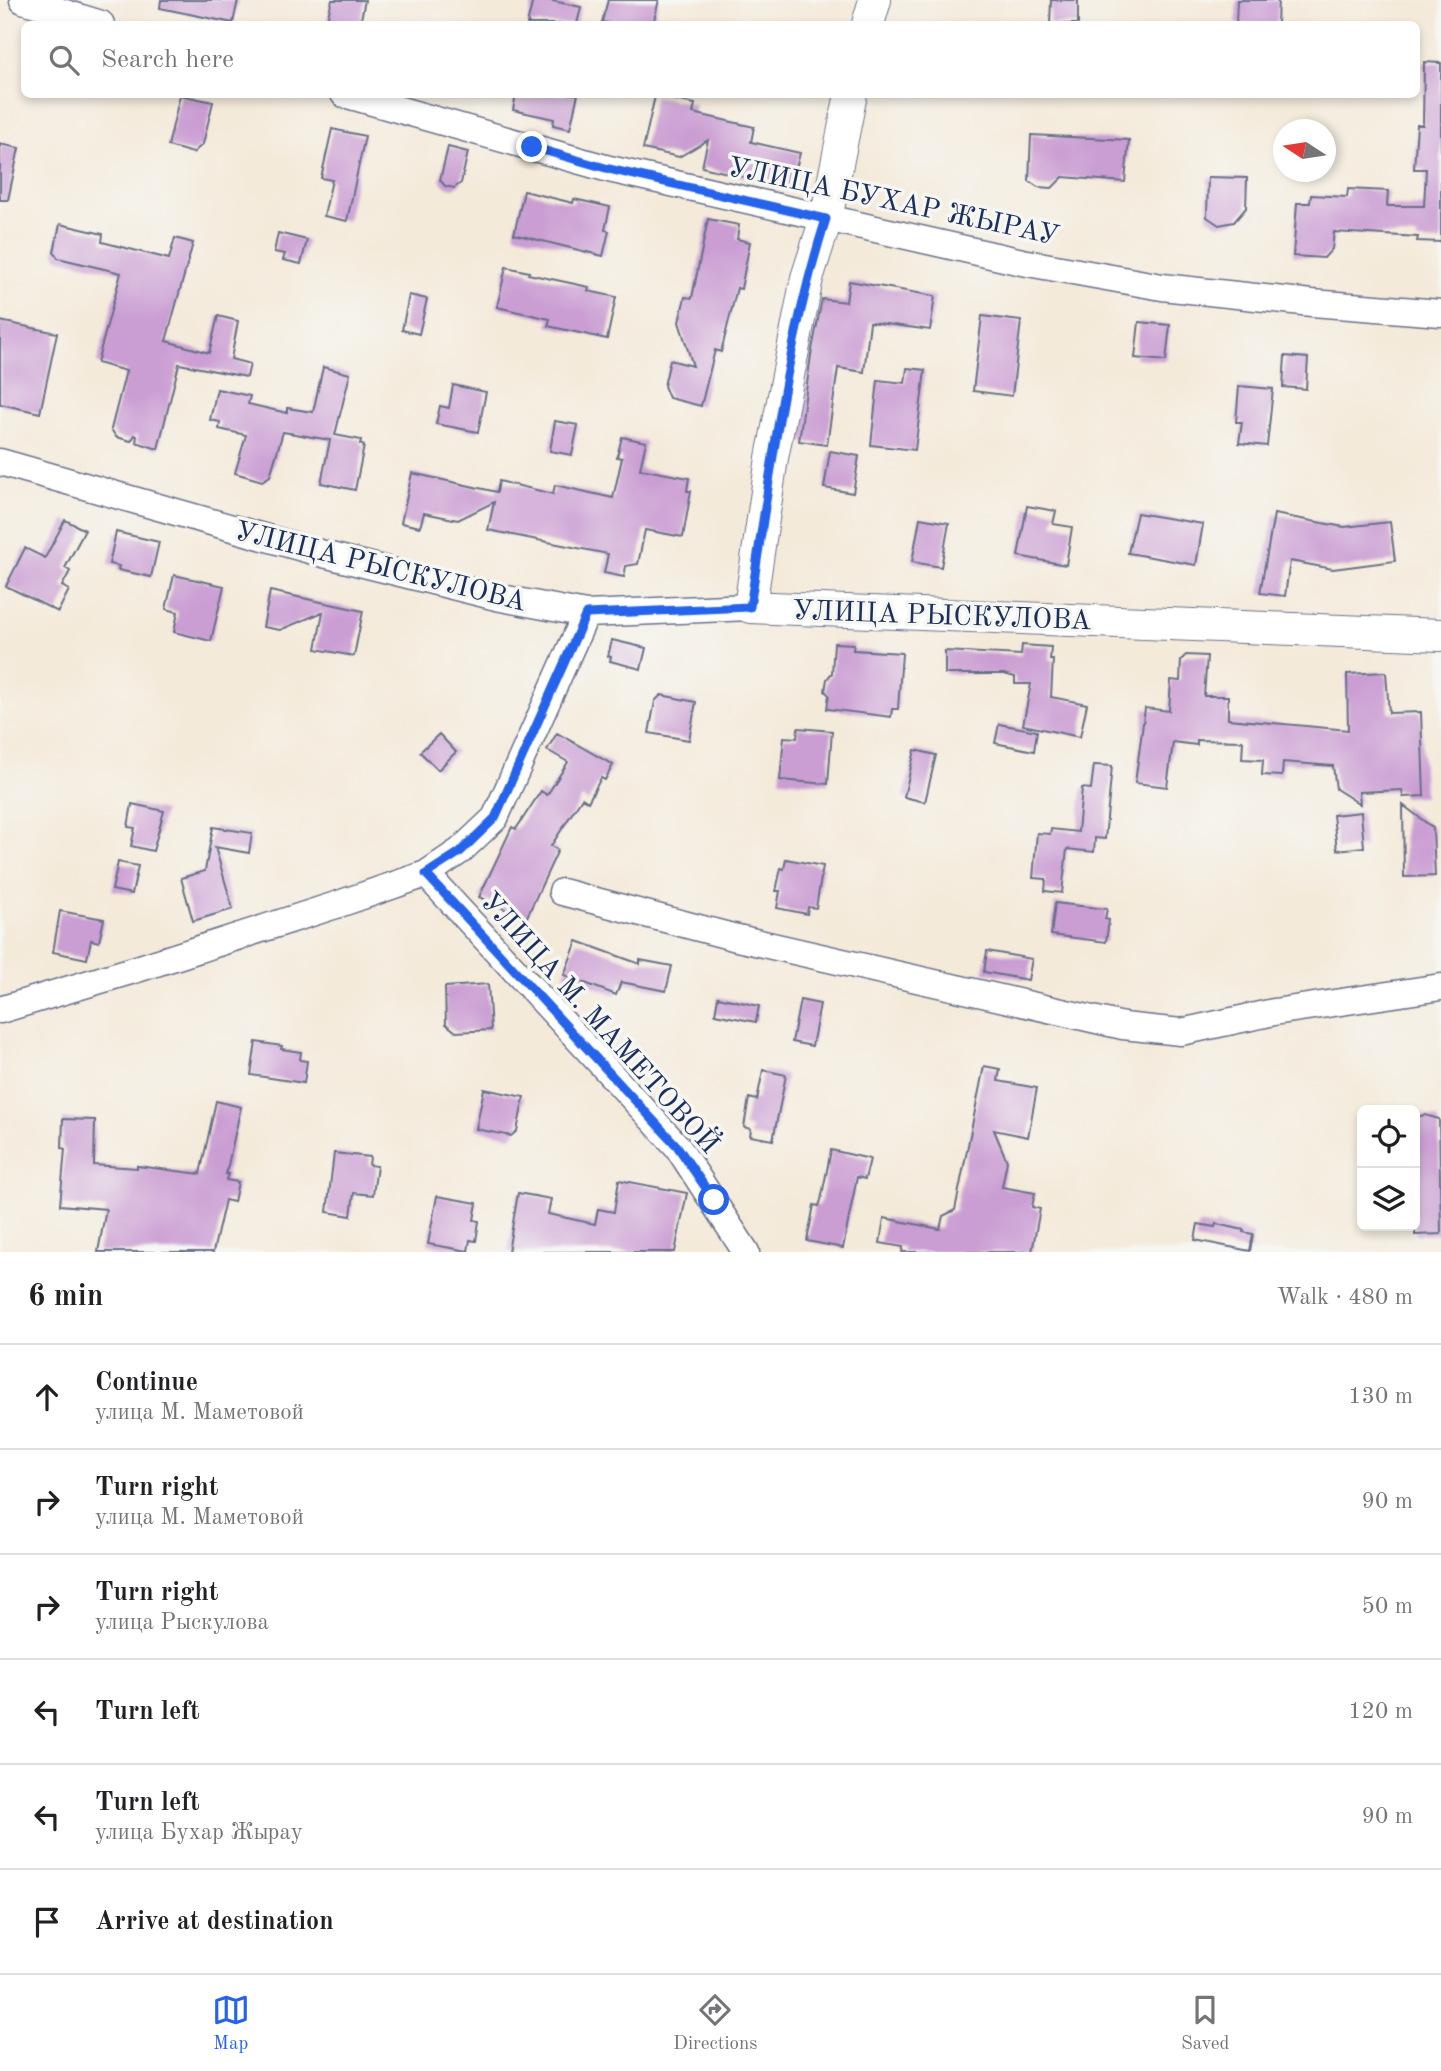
<!DOCTYPE html>
<meta charset="utf-8">
<style>
body{margin:0;font-family:"Old Standard TT",serif;background:#f6f6f6;color:#202124}
.controls{position:absolute;right:21px;bottom:21px;display:grid;overflow:hidden;border-radius:10px;box-shadow:0 4px 10px #0003}
.controls button{width:63px;height:63px;display:grid;place-items:center;padding:0;border:0;border-bottom:2px solid #e0e0e0;background:#fff;color:#202124;font:35px sans-serif}
.compass{position:absolute;left:1273px;top:119px;width:63px;height:63px;border-radius:50%;background:#fff;box-shadow:0 4px 10px #0003;rotate:282deg}
.stop{position:absolute;width:21px;height:21px;margin:-16px;border:5px solid #2563eb;border-radius:50%;background:#fff}
.stop.end{background:#2563eb;border-color:#fff;box-shadow:0 2px 7px #0008}
.list{margin:0;padding:0;list-style:none}
h2{display:flex;justify-content:space-between;align-items:center;height:91px;margin:0;padding:0 28px;font-size:30px}
h2 small{font-size:23px;font-weight:400;color:#757577}
.list li{display:grid;grid-template-columns:46px 1fr auto;gap:21px;align-items:center;box-sizing:border-box;height:105px;padding:0 28px;border-top:2px solid #e0e0e0}
.list b{display:block;font-size:26px;white-space:nowrap}
.list p{margin:0;font-size:23px;white-space:nowrap;color:#757577}
.list em{font-size:23px;font-style:normal;color:#757577}
.icon{flex:none;width:38px;height:38px;fill:none;stroke:currentColor;stroke-width:2;stroke-linecap:round;stroke-linejoin:round}
.map{position:relative;flex:none;width:1441px;height:1252px;overflow:hidden}
.search{position:absolute;background:#fff;box-shadow:0 4px 10px #0003;left:21px;right:21px;top:21px;height:77px;display:flex;align-items:center;gap:18px;box-sizing:border-box;padding:0 24px;border-radius:10px;color:#757577;font-size:26px}
.sheet{height:721px;background:#fff}
nav{display:flex;justify-content:space-around;align-items:center;box-sizing:border-box;height:98px;border-top:2px solid #e0e0e0;background:#fff;font-size:19px;color:#757577}
nav a{display:grid;justify-items:center;gap:4px}
nav .on{color:#2563eb}
.map>svg:first-child{display:block}
</style>
<div class="map">
<svg width="1441" height="1252" viewBox="0 0 1441 1252">
<rect width="100%" height="100%" fill="#f6f6f2"/>
<filter id="ink" filterUnits="userSpaceOnUse"><feTurbulence type="fractalNoise" baseFrequency=".0143" numOctaves="2"/><feDisplacementMap in="SourceGraphic" scale="14" xChannelSelector="R" yChannelSelector="G"/><feConvolveMatrix kernelMatrix="1 2 1 2 8 2 1 2 1" color-interpolation-filters="sRGB"/></filter>
<filter id="wash" filterUnits="userSpaceOnUse"><feTurbulence type="fractalNoise" baseFrequency=".00686" numOctaves="4" result="noise"/><feDisplacementMap in="SourceGraphic" scale="28" xChannelSelector="R" yChannelSelector="G"/><feGaussianBlur stdDeviation="1.57" result="paint"/><feColorMatrix in="noise" values="0 0 0 0 0 0 0 0 0 0 0 0 0 0 0 0 0 1.4 0 .05"/><feComposite in="paint" operator="in"/></filter>
<g filter="url(#wash)">
<rect width="100%" height="100%" fill="#f4eada"/>
<g id="blocks">
<!-- building -->
<path fill="#ca9dd3" d="M 161,0 L 238,0 L 233,23 L 160,8 Z
M 332,0 L 365,0 L 360,24 L 326,24 Z
M 533,0 L 548,0 L 581,7 L 577,24 L 527,24 Z
M 608,0 L 659,0 L 653,24 L 612,24 L 602,22 Z
M 1051,0 L 1078,0 L 1078,24 L 1050,24 Z
M 1237,0 L 1278,0 L 1277,24 L 1236,24 Z
M 1424,62 L 1441,63 L 1441,242 L 1417,241 L 1418,237 L 1334,232 L 1332,249 L 1324,258 L 1293,256 L 1297,203 L 1310,203 L 1311,195 L 1347,197 L 1348,189 L 1388,191 L 1387,206 L 1424,206 L 1426,169 L 1414,169 L 1417,125 L 1423,125 Z
M 516,94 L 578,94 L 570,129 L 553,125 L 554,119 L 513,110 Z
M 180,95 L 213,102 L 203,144 L 193,153 L 168,146 Z
M 655,96 L 695,104 L 693,113 L 754,127 L 751,142 L 800,153 L 791,188 L 702,167 L 708,140 L 679,157 L 643,149 Z
M 332,129 L 365,136 L 347,221 L 324,216 L 332,180 L 321,178 Z
M 1031,135 L 1129,140 L 1125,182 L 1063,177 L 1052,188 L 1038,187 L 1029,181 Z
M 0,144 L 19,148 L 8,200 L 0,200 Z
M 448,147 L 468,152 L 461,183 L 454,188 L 445,186 L 440,180 Z
M 1208,177 L 1247,178 L 1246,208 L 1234,222 L 1219,225 L 1207,217 Z
M 524,191 L 573,203 L 574,199 L 610,207 L 605,230 L 609,231 L 603,256 L 514,234 Z
M 708,219 L 739,225 L 737,239 L 750,242 L 741,289 L 737,288 L 721,352 L 715,350 L 701,406 L 669,398 L 664,386 L 670,360 L 693,366 L 679,322 L 685,297 L 692,298 Z
M 60,224 L 103,234 L 102,242 L 169,259 L 175,238 L 193,243 L 166,341 L 209,353 L 218,316 L 238,321 L 231,359 L 250,364 L 247,377 L 179,364 L 158,449 L 136,442 L 137,436 L 135,435 L 131,441 L 116,437 L 111,429 L 126,371 L 97,363 L 121,273 L 58,258 L 54,252 Z
M 278,233 L 307,240 L 301,264 L 283,260 L 285,254 L 274,252 Z
M 506,267 L 529,272 L 528,274 L 589,287 L 588,291 L 616,297 L 607,339 L 548,326 L 550,319 L 497,307 Z
M 849,281 L 935,296 L 930,330 L 870,322 L 864,372 L 838,368 L 827,445 L 799,441 L 811,355 L 822,299 L 846,302 Z
M 409,295 L 427,299 L 419,334 L 402,330 Z
M 982,316 L 1021,321 L 1012,396 L 973,391 Z
M 0,321 L 57,333 L 40,413 L 0,404 Z
M 1139,322 L 1170,325 L 1166,361 L 1135,358 Z
M 1285,356 L 1308,358 L 1306,389 L 1283,387 Z
M 323,367 L 350,374 L 335,435 L 361,440 L 360,444 L 364,446 L 355,490 L 321,483 L 330,440 L 283,432 L 270,476 L 262,481 L 235,473 L 246,435 L 219,429 L 220,422 L 210,420 L 217,389 L 250,396 L 248,404 L 287,413 L 287,408 L 313,412 Z
M 907,368 L 925,370 L 915,450 L 871,445 L 878,380 L 905,383 Z
M 453,385 L 486,392 L 478,432 L 436,424 L 440,406 L 449,408 Z
M 1239,386 L 1273,389 L 1267,446 L 1239,443 L 1242,422 L 1236,422 Z
M 555,421 L 578,425 L 572,455 L 550,451 Z
M 622,437 L 646,442 L 640,469 L 689,478 L 687,491 L 691,491 L 683,537 L 645,530 L 638,564 L 626,566 L 624,577 L 604,573 L 608,554 L 488,530 L 494,502 L 458,520 L 424,513 L 420,527 L 401,523 L 412,473 L 497,492 L 499,481 L 553,494 L 555,485 L 613,498 L 622,458 L 617,457 Z
M 830,451 L 859,456 L 853,493 L 824,488 Z
M 1027,506 L 1056,511 L 1053,524 L 1072,527 L 1066,565 L 1018,556 Z
M 1137,513 L 1203,524 L 1196,565 L 1128,553 Z
M 1274,514 L 1344,527 L 1390,522 L 1395,561 L 1333,569 L 1290,561 L 1285,596 L 1260,593 Z
M 920,518 L 949,523 L 941,567 L 912,562 Z
M 65,520 L 85,530 L 65,568 L 70,571 L 62,586 L 69,590 L 58,612 L 6,586 L 25,548 L 45,558 Z
M 116,532 L 159,542 L 151,577 L 118,570 L 119,566 L 109,564 Z
M 174,575 L 224,586 L 211,641 L 174,632 L 178,612 L 166,609 Z
M 270,591 L 363,611 L 354,656 L 316,649 L 323,612 L 280,630 L 263,627 Z
M 612,640 L 646,648 L 641,669 L 610,661 L 611,657 L 608,656 Z
M 834,643 L 854,644 L 853,650 L 902,653 L 898,709 L 892,709 L 891,717 L 827,709 L 829,695 L 825,691 L 827,679 L 832,673 Z
M 1022,645 L 1051,647 L 1050,660 L 1053,660 L 1051,697 L 1087,704 L 1080,737 L 1023,725 L 1031,684 L 1015,684 L 1015,677 L 1004,674 L 945,674 L 945,651 L 1021,655 Z
M 1186,655 L 1207,656 L 1204,696 L 1228,696 L 1228,719 L 1348,730 L 1347,674 L 1386,672 L 1389,713 L 1421,712 L 1424,796 L 1403,797 L 1402,790 L 1359,792 L 1360,804 L 1336,789 L 1333,766 L 1283,762 L 1282,776 L 1262,775 L 1263,760 L 1242,759 L 1243,741 L 1197,740 L 1197,745 L 1173,742 L 1167,787 L 1135,783 L 1145,708 L 1169,711 L 1171,680 L 1180,681 L 1181,660 Z
M 661,695 L 696,702 L 689,740 L 649,733 L 655,701 Z
M 999,724 L 1037,731 L 1034,751 L 995,743 Z
M 798,728 L 832,731 L 828,784 L 780,780 L 784,737 L 797,738 Z
M 557,733 L 613,765 L 605,780 L 601,778 L 588,802 L 582,798 L 551,846 L 558,850 L 526,919 L 479,897 L 512,827 L 516,829 L 541,791 L 547,795 L 568,762 L 547,750 Z
M 439,734 L 456,752 L 438,770 L 420,752 Z
M 915,750 L 936,755 L 925,802 L 904,797 Z
M 1094,765 L 1112,766 L 1105,839 L 1095,838 L 1094,852 L 1067,849 L 1062,893 L 1045,891 L 1046,879 L 1033,878 L 1037,833 L 1050,834 L 1051,829 L 1078,832 L 1082,788 L 1091,789 Z
M 132,804 L 164,811 L 153,851 L 131,846 L 135,828 L 128,827 Z
M 1403,805 L 1433,828 L 1435,876 L 1404,877 Z
M 1361,812 L 1364,847 L 1337,850 L 1333,815 Z
M 213,827 L 252,833 L 249,853 L 215,847 L 233,909 L 193,921 L 181,878 L 205,871 Z
M 786,859 L 823,866 L 816,908 L 808,907 L 807,914 L 777,908 L 780,891 L 776,891 L 781,868 L 784,869 Z
M 118,862 L 138,866 L 132,894 L 112,890 Z
M 1055,903 L 1107,909 L 1105,919 L 1109,920 L 1106,942 L 1051,935 Z
M 60,911 L 104,919 L 99,942 L 91,940 L 87,959 L 53,952 Z
M 577,941 L 640,964 L 640,960 L 672,966 L 666,991 L 621,982 L 616,995 L 564,975 Z
M 987,951 L 1032,959 L 1028,980 L 984,972 Z
M 488,984 L 491,1030 L 456,1032 L 446,1024 L 445,987 Z
M 718,997 L 759,1006 L 756,1022 L 715,1014 Z
M 800,1000 L 820,1004 L 812,1046 L 792,1042 Z
M 256,1042 L 282,1046 L 281,1049 L 301,1052 L 300,1060 L 307,1061 L 304,1083 L 251,1075 Z
M 984,1066 L 1000,1069 L 998,1081 L 1037,1088 L 1028,1137 L 994,1130 L 1007,1161 L 1002,1187 L 1035,1193 L 1032,1207 L 1040,1209 L 1032,1252 L 902,1252 L 903,1247 L 880,1243 L 884,1218 L 940,1229 L 943,1216 L 955,1210 Z
M 763,1070 L 786,1075 L 773,1140 L 750,1136 L 751,1129 L 744,1127 L 749,1098 L 757,1100 Z
M 484,1089 L 524,1097 L 517,1131 L 511,1136 L 476,1129 Z
M 216,1101 L 241,1107 L 226,1174 L 228,1174 L 226,1180 L 238,1182 L 234,1202 L 225,1200 L 213,1252 L 98,1252 L 106,1209 L 60,1205 L 65,1149 L 62,1148 L 63,1119 L 95,1120 L 94,1165 L 137,1168 L 137,1166 L 200,1174 Z
M 1425,1115 L 1439,1119 L 1441,1234 L 1415,1235 L 1415,1117 Z
M 831,1150 L 870,1159 L 865,1179 L 857,1177 L 843,1248 L 807,1241 L 814,1205 L 819,1206 L 821,1200 Z
M 334,1153 L 370,1157 L 369,1165 L 377,1166 L 373,1195 L 354,1193 L 351,1216 L 327,1212 Z
M 619,1180 L 687,1193 L 675,1252 L 508,1252 L 518,1193 L 551,1199 L 548,1214 L 595,1224 L 598,1209 L 614,1212 Z
M 437,1196 L 477,1203 L 474,1220 L 479,1221 L 476,1241 L 470,1240 L 468,1251 L 428,1244 Z
M 1198,1224 L 1215,1227 L 1216,1224 L 1244,1230 L 1243,1232 L 1253,1234 L 1250,1251 L 1195,1240 Z"/>
</g>
</g>
<g filter="url(#ink)">
<use href="#blocks" fill-opacity="0" stroke="#677089" stroke-width="2"/>
<g fill="none" stroke-linecap="round" stroke-linejoin="round">
<!-- minor casing -->
<g stroke="#677089" stroke-width="29">
<path id="minor" d="M 23,0 L 101,24
M 344,94 L 609,169 L 1022,262 L 1162,287 L 1312,303 L 1441,313
M 0,462 L 327,555 L 496,597 L 586,614 L 750,607
M 426,874 L 677,1146 L 746,1252
M 562,892 L 733,937 L 1123,1026 L 1181,1032 L 1274,1012 L 1441,987
M 0,1010 L 137,969 L 336,905 L 426,874 L 460,851 L 495,818 L 586,614"/>
</g>
<!-- tertiary casing -->
<g stroke="#677089" stroke-width="34">
<path id="tertiary" d="M 868,24 L 875,0
M 851,94 L 826,219 L 807,278 L 772,458 L 750,607 L 1441,635"/>
</g>
<!-- minor -->
<use href="#minor" stroke="#fff" stroke-width="26"/>
<!-- tertiary -->
<use href="#tertiary" stroke="#fff" stroke-width="32"/>
</g>
</g>
<g fill="none" stroke-linecap="round" stroke-linejoin="round" filter="url(#ink)">
<!-- route -->
<path stroke="#2563eb" stroke-width="9" d="M 532,147 L 609,169 L 826,219 C 786,344 770,477 750,607 L 586,614 L 495,818 L 460,852 L 426,874 L 677,1146 L 714,1200"/>
</g>
<g text-anchor="middle" stroke-width="7" stroke-linejoin="round" paint-order="stroke">
<!-- street labels -->
<g font-size="28" fill="#1b2f5e" stroke="#f6f6f2">
<text transform="translate(894 200) rotate(12)" y="10">УЛИЦА БУХАР ЖЫРАУ</text>
<text transform="translate(381 565) rotate(14)" y="10">УЛИЦА РЫСКУЛОВА</text>
<text transform="translate(942 614) rotate(2)" y="10">УЛИЦА РЫСКУЛОВА</text>
<text transform="translate(601 1022) rotate(48)" y="10">УЛИЦА М. МАМЕТОВОЙ</text>
</g>
</g>
</svg>
<div class="controls">
<button><svg class="icon" aria-label="locate" viewBox="0 0 24 24"><circle cx="12" cy="12" r="6"/><path d="M12 2v4M12 18v4M2 12h4M18 12h4"/></svg></button>
<button><svg class="icon" aria-label="layers" viewBox="0 0 24 24"><path d="M12 4l9 5-9 5-9-5zM3 14l9 5 9-5"/></svg></button>
</div>
<svg class="compass" viewBox="-18 -18 36 36"><path d="M0-13l5 13h-10z" fill="#e53935"/><path d="M0 13l5-13h-10z" fill="#757577"/></svg>
<div class="stop" style="left:714px;top:1200px"></div>
<div class="stop end" style="left:532px;top:147px"></div>
<div class="search"><svg class="icon" aria-label="search" viewBox="0 0 24 24"><circle cx="10" cy="10" r="6"/><path d="M15 15l6 6"/></svg>Search here</div>
</div>
<section class="sheet">
<h2>6 min<small>Walk · 480 m</small></h2>
<ul class="list">
<li><svg class="icon" aria-label="ahead" viewBox="0 0 24 24"><path d="M12 20V5M6 11l6-6 6 6"/></svg><div><b>Continue</b><p>улица М. Маметовой</p></div><em>130 m</em></li>
<li><svg class="icon" aria-label="right" viewBox="0 0 24 24"><path d="M7 20v-9h11M14 6l5 5-5 5"/></svg><div><b>Turn right</b><p>улица М. Маметовой</p></div><em>90 m</em></li>
<li><svg class="icon" aria-label="right" viewBox="0 0 24 24"><path d="M7 20v-9h11M14 6l5 5-5 5"/></svg><div><b>Turn right</b><p>улица Рыскулова</p></div><em>50 m</em></li>
<li><svg class="icon" aria-label="left" viewBox="0 0 24 24"><path d="M17 20v-9H6M10 6l-5 5 5 5"/></svg><div><b>Turn left</b></div><em>120 m</em></li>
<li><svg class="icon" aria-label="left" viewBox="0 0 24 24"><path d="M17 20v-9H6M10 6l-5 5 5 5"/></svg><div><b>Turn left</b><p>улица Бухар Жырау</p></div><em>90 m</em></li>
<li><svg class="icon" aria-label="arrive" viewBox="0 0 24 24"><path d="M6 21V4h12l-3 4 3 4H6"/></svg><div><b>Arrive at destination</b></div></li>
</ul>
</section>
<nav>
<a class="on"><svg class="icon" aria-label="map" viewBox="0 0 24 24"><path d="M3 6l6-2 6 2 6-2v14l-6 2-6-2-6 2zM9 4v14M15 6v14"/></svg>Map</a>
<a><svg class="icon" aria-label="directions" viewBox="0 0 24 24"><path d="M12 3l9 9-9 9-9-9zM9 14v-3h6M13 9l2 2-2 2"/></svg>Directions</a>
<a><svg class="icon" aria-label="saved" viewBox="0 0 24 24"><path d="M7 4h10v16l-5-4-5 4z"/></svg>Saved</a>
</nav>
